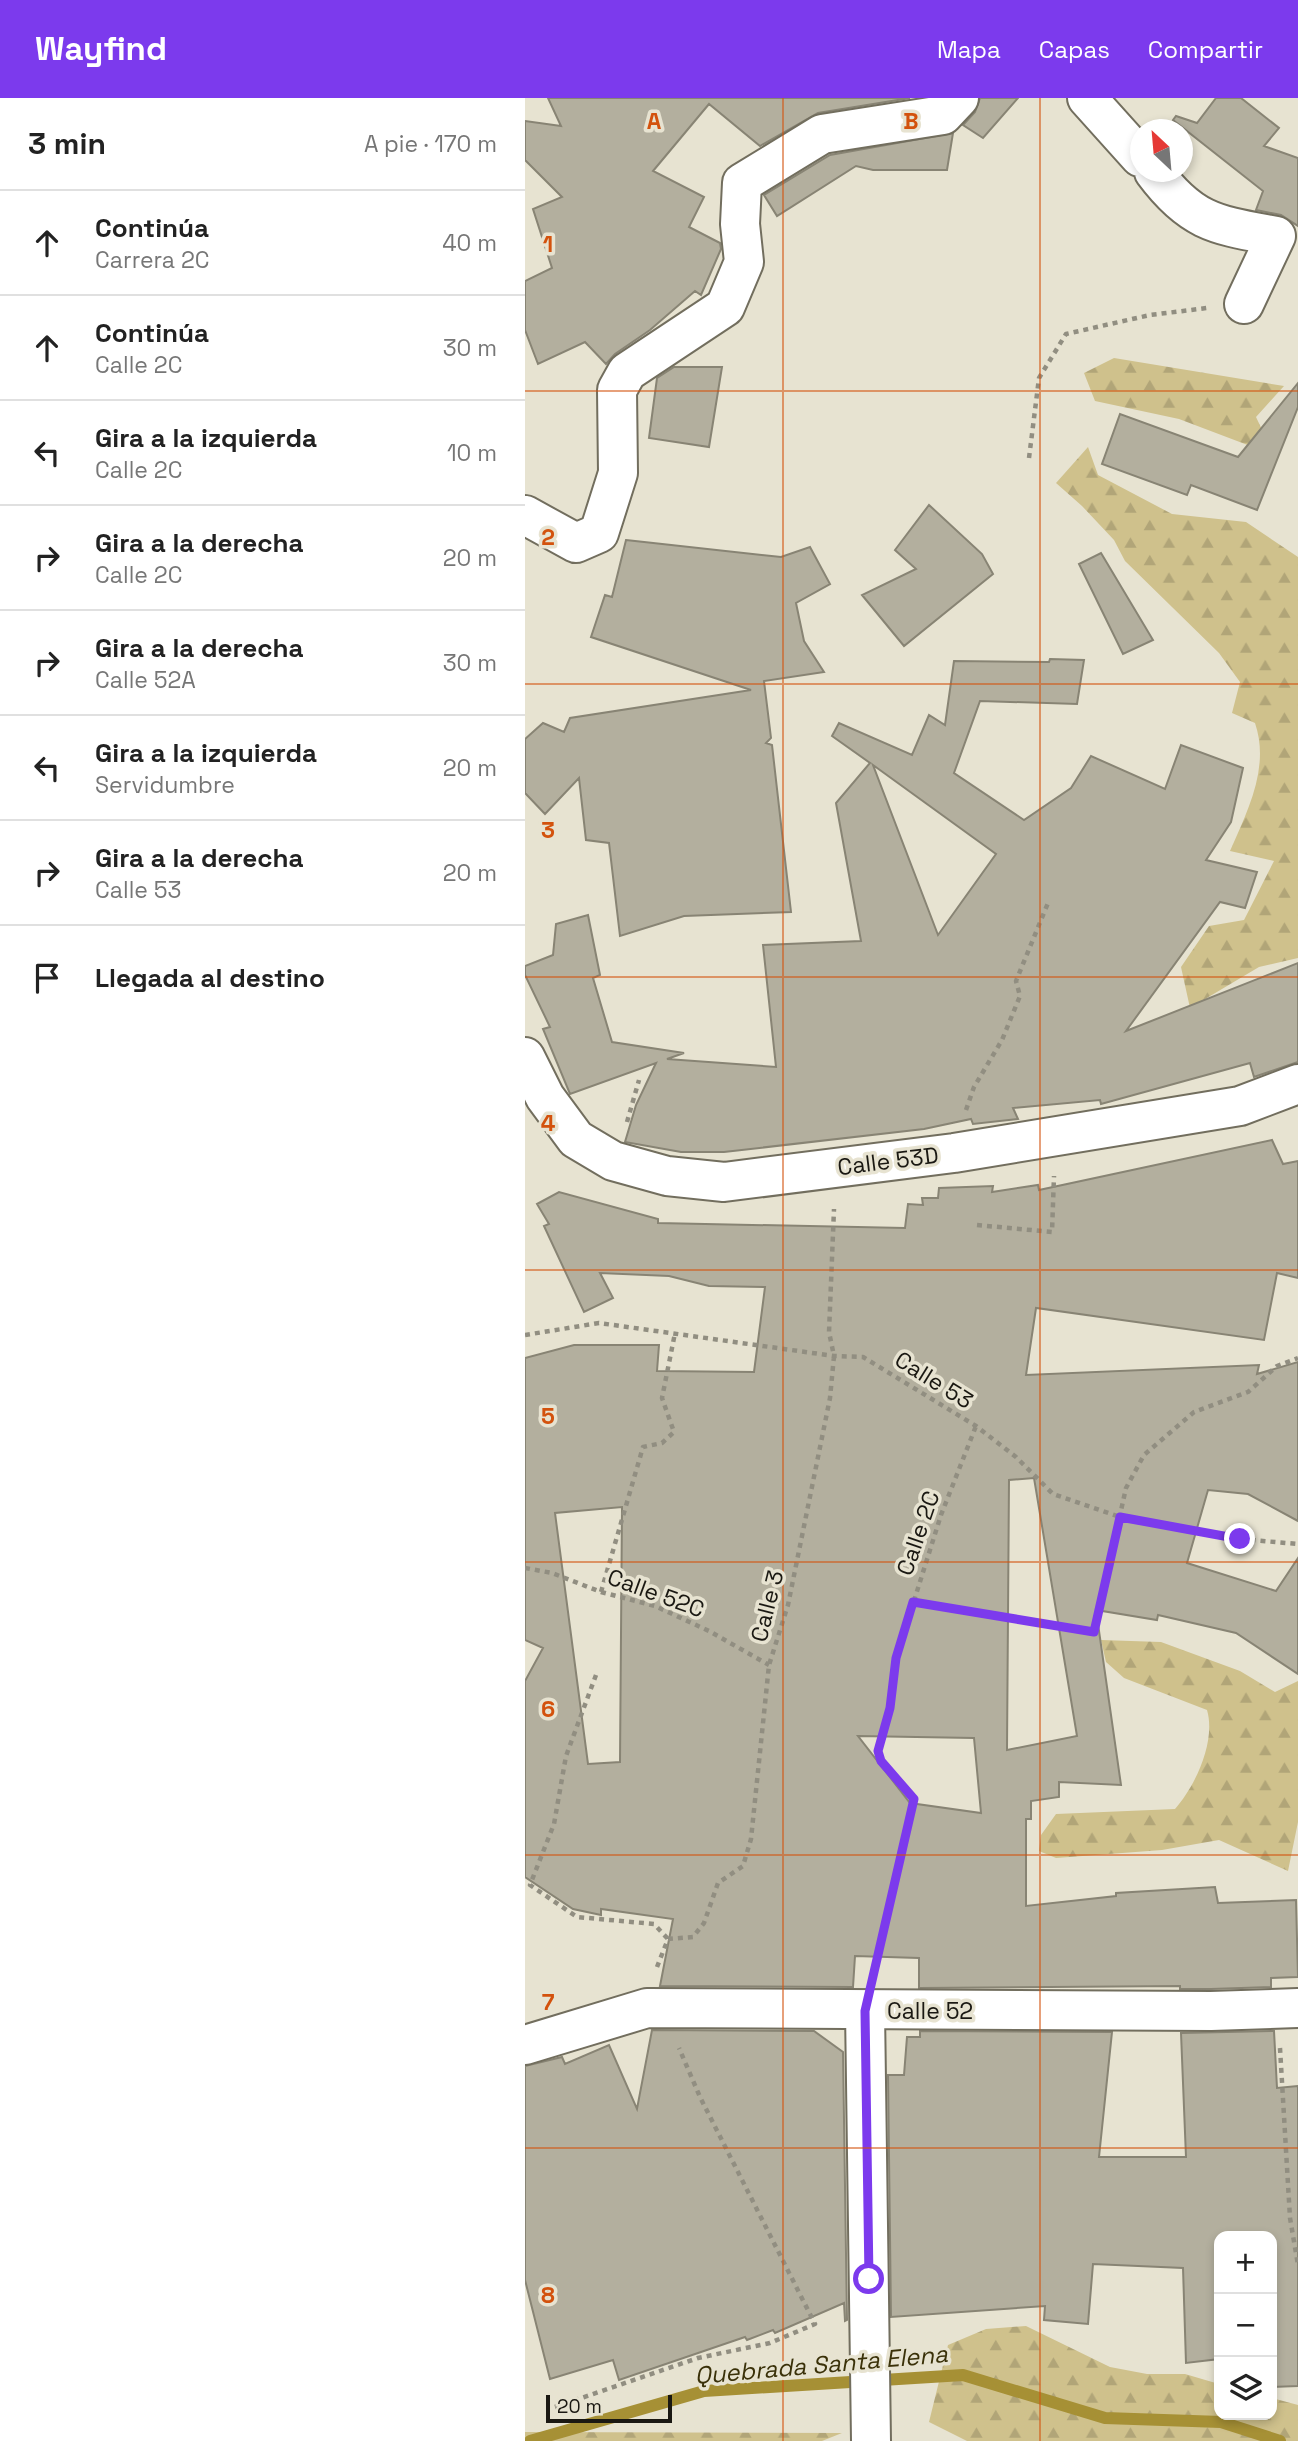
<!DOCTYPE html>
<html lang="es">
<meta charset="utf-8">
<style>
body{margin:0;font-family:"Space Grotesk",sans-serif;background:#f6f6f6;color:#222}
.controls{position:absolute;right:21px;bottom:21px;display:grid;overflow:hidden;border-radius:14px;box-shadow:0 4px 10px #0003}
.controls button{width:63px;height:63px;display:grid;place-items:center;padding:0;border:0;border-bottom:2px solid #e0e0e0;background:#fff;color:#222;font:35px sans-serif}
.compass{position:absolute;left:605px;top:21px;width:63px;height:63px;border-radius:50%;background:#fff;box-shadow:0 4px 10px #0003;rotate:334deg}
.scale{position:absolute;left:21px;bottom:18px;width:126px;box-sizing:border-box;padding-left:7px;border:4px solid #1a1812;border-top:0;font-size:19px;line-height:24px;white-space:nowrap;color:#1a1812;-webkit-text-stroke:5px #e7e3d1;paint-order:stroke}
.stop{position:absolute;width:21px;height:21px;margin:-16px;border:5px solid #7c3aed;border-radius:50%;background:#fff}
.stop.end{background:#7c3aed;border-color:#fff;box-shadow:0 2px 7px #0008}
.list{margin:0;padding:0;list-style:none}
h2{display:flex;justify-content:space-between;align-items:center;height:91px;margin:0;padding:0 28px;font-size:30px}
h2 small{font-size:23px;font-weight:400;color:#767676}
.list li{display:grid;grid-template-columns:46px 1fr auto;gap:21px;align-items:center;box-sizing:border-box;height:105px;padding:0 28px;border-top:2px solid #e0e0e0}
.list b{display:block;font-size:26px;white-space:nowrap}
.list p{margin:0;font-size:23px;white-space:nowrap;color:#767676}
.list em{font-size:23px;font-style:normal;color:#767676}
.icon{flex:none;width:38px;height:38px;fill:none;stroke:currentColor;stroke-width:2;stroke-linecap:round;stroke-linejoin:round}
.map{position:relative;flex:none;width:773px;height:2343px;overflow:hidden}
header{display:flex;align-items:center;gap:42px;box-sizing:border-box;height:98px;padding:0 35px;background:#7c3aed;color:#fff}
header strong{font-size:33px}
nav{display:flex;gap:38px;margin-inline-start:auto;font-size:24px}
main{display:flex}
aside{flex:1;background:#fff}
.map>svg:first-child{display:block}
</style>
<header>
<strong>Wayfind</strong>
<nav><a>Mapa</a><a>Capas</a><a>Compartir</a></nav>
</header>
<main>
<aside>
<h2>3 min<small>A pie · 170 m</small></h2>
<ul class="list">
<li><svg class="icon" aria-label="ahead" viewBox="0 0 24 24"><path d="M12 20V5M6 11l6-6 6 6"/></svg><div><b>Continúa</b><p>Carrera 2C</p></div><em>40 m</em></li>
<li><svg class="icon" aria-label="ahead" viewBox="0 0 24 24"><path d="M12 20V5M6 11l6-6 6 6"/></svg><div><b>Continúa</b><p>Calle 2C</p></div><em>30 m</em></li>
<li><svg class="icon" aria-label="left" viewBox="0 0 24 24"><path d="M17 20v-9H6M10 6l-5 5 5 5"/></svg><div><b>Gira a la izquierda</b><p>Calle 2C</p></div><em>10 m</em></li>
<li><svg class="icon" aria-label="right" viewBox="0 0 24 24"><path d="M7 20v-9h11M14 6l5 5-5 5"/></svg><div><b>Gira a la derecha</b><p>Calle 2C</p></div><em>20 m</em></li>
<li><svg class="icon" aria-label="right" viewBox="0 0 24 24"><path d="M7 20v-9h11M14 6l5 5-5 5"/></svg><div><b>Gira a la derecha</b><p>Calle 52A</p></div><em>30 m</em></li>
<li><svg class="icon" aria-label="left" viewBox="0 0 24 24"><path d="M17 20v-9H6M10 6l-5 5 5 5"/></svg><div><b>Gira a la izquierda</b><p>Servidumbre</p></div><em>20 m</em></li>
<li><svg class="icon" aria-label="right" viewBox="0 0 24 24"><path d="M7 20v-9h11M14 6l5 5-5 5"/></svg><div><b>Gira a la derecha</b><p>Calle 53</p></div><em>20 m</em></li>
<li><svg class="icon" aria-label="arrive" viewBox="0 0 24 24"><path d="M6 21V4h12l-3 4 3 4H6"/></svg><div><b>Llegada al destino</b></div></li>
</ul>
</aside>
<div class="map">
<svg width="773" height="2343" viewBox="0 0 773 2343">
<defs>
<pattern id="forest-firs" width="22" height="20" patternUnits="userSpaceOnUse" patternTransform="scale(1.75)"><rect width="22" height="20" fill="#cfc18c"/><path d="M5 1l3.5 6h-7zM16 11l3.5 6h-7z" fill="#b1a578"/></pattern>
</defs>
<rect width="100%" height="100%" fill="#e7e3d1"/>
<!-- forest -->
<path fill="url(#forest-firs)" d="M 589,260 L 759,288 L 731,319 L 749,357 L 654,321 L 570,303 L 559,275 Z
M 563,349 L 573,377 L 647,416 L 721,424 L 773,459 L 773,860 L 734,869 L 665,910 L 656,869 L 684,828 L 719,822 L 749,763 L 705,753 C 723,712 745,669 730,625 L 707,615 L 715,584 L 694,555 L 600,463 L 589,442 L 557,408 L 531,385 Z
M 576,1542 L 636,1544 L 715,1573 L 750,1594 L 773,1583 L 773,1724 L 763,1773 L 694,1742 L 637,1752 L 531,1760 L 514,1753 L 516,1737 L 531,1716 L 650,1711 C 671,1687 691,1643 682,1612 L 599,1580 L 581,1564 Z
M 501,2228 L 585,2269 L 622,2276 L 660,2276 L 694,2286 L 694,2317 L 747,2317 L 747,2300 L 773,2307 L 773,2343 L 442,2343 L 404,2324 L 423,2247 L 461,2231 Z
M 0,2334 L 317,2335 L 297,2343 L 0,2343 Z"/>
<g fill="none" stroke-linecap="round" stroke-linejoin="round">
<!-- stream -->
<path stroke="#a69035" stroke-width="12" d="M 5,2343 L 179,2293 L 438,2277 L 580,2320 L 696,2324 L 755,2343"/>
</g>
<!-- building -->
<path fill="#b3af9e" stroke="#888474" stroke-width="2" fill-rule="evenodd" d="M 23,0 L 385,0 L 293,15 L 235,48 L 184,6 L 128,73 L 179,99 L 164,129 L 195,145 L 196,151 L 176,197 L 170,193 L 125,232 L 90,256 L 81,266 L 60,244 L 13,266 L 0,232 L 0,183 L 27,170 L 8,111 L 37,99 L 0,62 L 0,23 L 36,28 Z
M 455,0 L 493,0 L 458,40 L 438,27 L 450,14 Z
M 691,0 L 716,0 L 754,30 L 739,48 L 773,60 L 773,128 L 756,117 L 731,112 L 738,93 L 648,22 L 651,18 L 672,25 Z
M 428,35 L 422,72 L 348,72 L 331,68 L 252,118 L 239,97 L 305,57 Z
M 149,269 L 197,269 L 184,349 L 124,340 L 132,280 Z
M 773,285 L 773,309 L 732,412 L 666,387 L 662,397 L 577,366 L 595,316 L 713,359 Z
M 404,407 L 457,456 L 468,476 L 379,548 L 337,497 L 391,471 L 370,452 Z
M 101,442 L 256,459 L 285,449 L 305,486 L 271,505 L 279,543 L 299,574 L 239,583 L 246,640 L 241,645 L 247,647 L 266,814 L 159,818 L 95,838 L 84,745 L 61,742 L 54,680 L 20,716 L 0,695 L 0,641 L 18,625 L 39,634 L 45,620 L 226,592 L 66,539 L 80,497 L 87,499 Z
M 576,455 L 628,542 L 598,556 L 554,466 Z
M 525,561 L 559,562 L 552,606 L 455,603 L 429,675 L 499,722 L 546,690 L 566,658 L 640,691 L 656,647 L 718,670 L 706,724 L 681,762 L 732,774 L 720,810 L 695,804 L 601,933 L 773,865 L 773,964 L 729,979 L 725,965 L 576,1006 L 575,1002 L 488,1010 L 493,1021 L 448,1026 L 446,1021 L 399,1031 L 199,1054 L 156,1054 L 100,1044 L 111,1007 L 131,965 L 45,996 L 18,931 L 25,929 L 0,877 L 0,868 L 28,857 L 31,826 L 63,817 L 75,877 L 68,880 L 87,944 L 159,955 L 142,961 L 251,969 L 238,847 L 336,843 L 311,705 L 345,665 L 307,638 L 314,625 L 387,657 L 404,617 L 420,627 L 429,563 L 524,564 ZM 348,667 L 471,756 L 413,837 Z
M 747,1042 L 758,1066 L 773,1063 L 773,1180 L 752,1175 L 739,1242 L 511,1210 L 501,1277 L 734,1267 L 732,1276 L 773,1264 L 773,1423 L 723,1396 L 683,1392 L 662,1465 L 751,1493 L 773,1460 L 773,1576 L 711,1535 L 633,1517 L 632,1522 L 571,1512 L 596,1687 L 534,1684 L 534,1699 L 506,1703 L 506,1721 L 501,1721 L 501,1808 L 591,1798 L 591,1795 L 690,1789 L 693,1805 L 771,1802 L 773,1879 L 746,1880 L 746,1889 L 686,1891 L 655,1891 L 655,1888 L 394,1890 L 394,1860 L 330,1858 L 328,1889 L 135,1888 L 148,1821 L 76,1811 L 76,1817 L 48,1811 L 0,1779 L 0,1583 L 18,1550 L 0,1542 L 0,1260 L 49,1247 L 134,1247 L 132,1273 L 229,1274 L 240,1189 L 184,1188 L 144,1178 L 75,1175 L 88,1200 L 59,1214 L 19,1128 L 24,1126 L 12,1106 L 34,1094 L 133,1121 L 133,1125 L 380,1130 L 383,1106 L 398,1107 L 397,1100 L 413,1100 L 414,1090 L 468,1088 L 467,1094 L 513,1087 L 514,1092 ZM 509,1380 L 552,1638 L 482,1652 L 484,1382 ZM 97,1409 L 95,1664 L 63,1666 L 30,1415 ZM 333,1638 L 449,1640 L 456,1715 L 385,1705 Z
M 127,1932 L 289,1933 L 318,1954 L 322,2222 L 320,2223 L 319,2205 L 250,2235 L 248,2232 L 222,2242 L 220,2239 L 94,2282 L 88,2262 L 25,2281 L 0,2182 L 0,1968 L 37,1959 L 40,1966 L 84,1947 L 112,2011 Z
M 395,1933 L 587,1934 L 574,2059 L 661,2059 L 656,1935 L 749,1933 L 752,1990 L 773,1988 L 773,2288 L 747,2289 L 747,2138 L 694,2138 L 694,2261 L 661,2265 L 658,2170 L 568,2166 L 563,2226 L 519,2222 L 520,2208 L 366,2219 L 363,1977 L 379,1977 L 382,1939 L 395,1939 Z"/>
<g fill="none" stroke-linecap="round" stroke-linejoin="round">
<!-- minor casing -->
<g stroke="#726e5e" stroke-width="42">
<path id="minor" d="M 562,0 L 615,59
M 629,74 C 667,125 692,127 751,138 L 719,206
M 0,417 L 51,445 L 74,435 L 93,375 L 92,292 L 102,274 L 200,209 L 219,164 L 215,126 L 217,85 L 297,36 L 418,17 L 434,0
M 0,959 L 20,999 L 51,1041 L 88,1063 L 142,1078 L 199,1084 L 429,1055 L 715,1008 L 773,986
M 340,1912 L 346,2343
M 0,1947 L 122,1910 L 686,1913 L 773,1910"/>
</g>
<!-- path -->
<path stroke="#918e81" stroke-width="4.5" stroke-dasharray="5 5" stroke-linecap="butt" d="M 504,360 L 514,280 L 541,236 L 625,217 L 682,210
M 441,1012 L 449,989 L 477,942 L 495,898 L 491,883 L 523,805
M 102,1024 L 114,982
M 452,1127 L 527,1134 L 529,1078
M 0,1237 L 74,1225 L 309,1258 L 338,1259 L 451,1328 L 491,1359 L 528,1396 L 595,1419 L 715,1441 L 773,1446
M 0,1470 L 27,1475 L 76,1494 L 130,1508 L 184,1533 L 244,1567
M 76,1494 L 118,1349 L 137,1345 L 149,1334 L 137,1300 L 150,1235
M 388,1504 L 569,1534 L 601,1390 L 619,1357 L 669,1314 L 723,1294 L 752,1268 L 773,1260
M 71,1577 L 41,1658 L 29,1726 L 5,1787 L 52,1819 L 129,1826 L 143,1841
M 132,1869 L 143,1841 L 168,1839 L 179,1825 L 193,1785 L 218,1768 L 226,1741 L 244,1567 L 263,1507 L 305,1300 L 309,1258 L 304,1234 L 309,1111
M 349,1871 L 389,1701 L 356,1663 L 353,1653 L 365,1610 L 371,1560 L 416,1417 L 451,1328
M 755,1950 L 765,2120 L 773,2167
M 30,2309 L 173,2260 L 245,2245 L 290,2226 L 175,1999 L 154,1950"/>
<!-- minor -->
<use href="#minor" stroke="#fff" stroke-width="38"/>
</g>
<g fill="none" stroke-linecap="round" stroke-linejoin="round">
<!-- route -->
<path stroke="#7c3aed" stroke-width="9" d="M 344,2181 L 340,1913 L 389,1701 L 356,1663 L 353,1653 L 365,1610 L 371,1560 L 388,1504 L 569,1534 L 595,1419 L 715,1441"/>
</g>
<!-- grid -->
<path fill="none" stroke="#d3520d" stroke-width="2" stroke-opacity="0.55" d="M 258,0 L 258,2343M 515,0 L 515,2343M 0,293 L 773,293M 0,586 L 773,586M 0,879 L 773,879M 0,1172 L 773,1172M 0,1464 L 773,1464M 0,1757 L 773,1757M 0,2050 L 773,2050"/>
<g text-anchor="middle" stroke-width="7" stroke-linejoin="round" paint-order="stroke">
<!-- street labels -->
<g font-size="23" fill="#1a1812" stroke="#e7e3d1">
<text transform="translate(363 1063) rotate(-7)" y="8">Calle 53D</text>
<text transform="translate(409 1282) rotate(32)" y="8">Calle 53</text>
<text transform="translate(393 1435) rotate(-71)" y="8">Calle 2C</text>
<text transform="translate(131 1495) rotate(20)" y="8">Calle 52C</text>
<text transform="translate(242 1508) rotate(-76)" y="8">Calle 3</text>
<text x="405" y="1921">Calle 52</text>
</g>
<!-- water labels -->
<g font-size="24" font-style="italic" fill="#3a3109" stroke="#e7e3d1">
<text transform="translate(296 2267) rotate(-5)" y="8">Quebrada Santa Elena</text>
</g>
</g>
<g font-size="23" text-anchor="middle" font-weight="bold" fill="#d3520d" stroke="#e7e3d1" stroke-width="7" stroke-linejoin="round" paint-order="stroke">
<text x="129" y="31">A</text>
<text x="386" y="31">B</text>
<text x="23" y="154">1</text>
<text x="23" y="447">2</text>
<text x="23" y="740">3</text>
<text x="23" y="1033">4</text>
<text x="23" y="1326">5</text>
<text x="23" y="1619">6</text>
<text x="23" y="1912">7</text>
<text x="23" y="2205">8</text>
</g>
</svg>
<div class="controls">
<button>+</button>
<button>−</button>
<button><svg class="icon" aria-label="layers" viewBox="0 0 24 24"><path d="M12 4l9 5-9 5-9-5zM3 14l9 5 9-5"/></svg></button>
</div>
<svg class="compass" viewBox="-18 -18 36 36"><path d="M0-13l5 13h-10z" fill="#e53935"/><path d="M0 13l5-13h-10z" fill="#767676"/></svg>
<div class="scale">20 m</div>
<div class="stop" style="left:344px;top:2181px"></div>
<div class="stop end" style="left:715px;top:1441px"></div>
</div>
</main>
